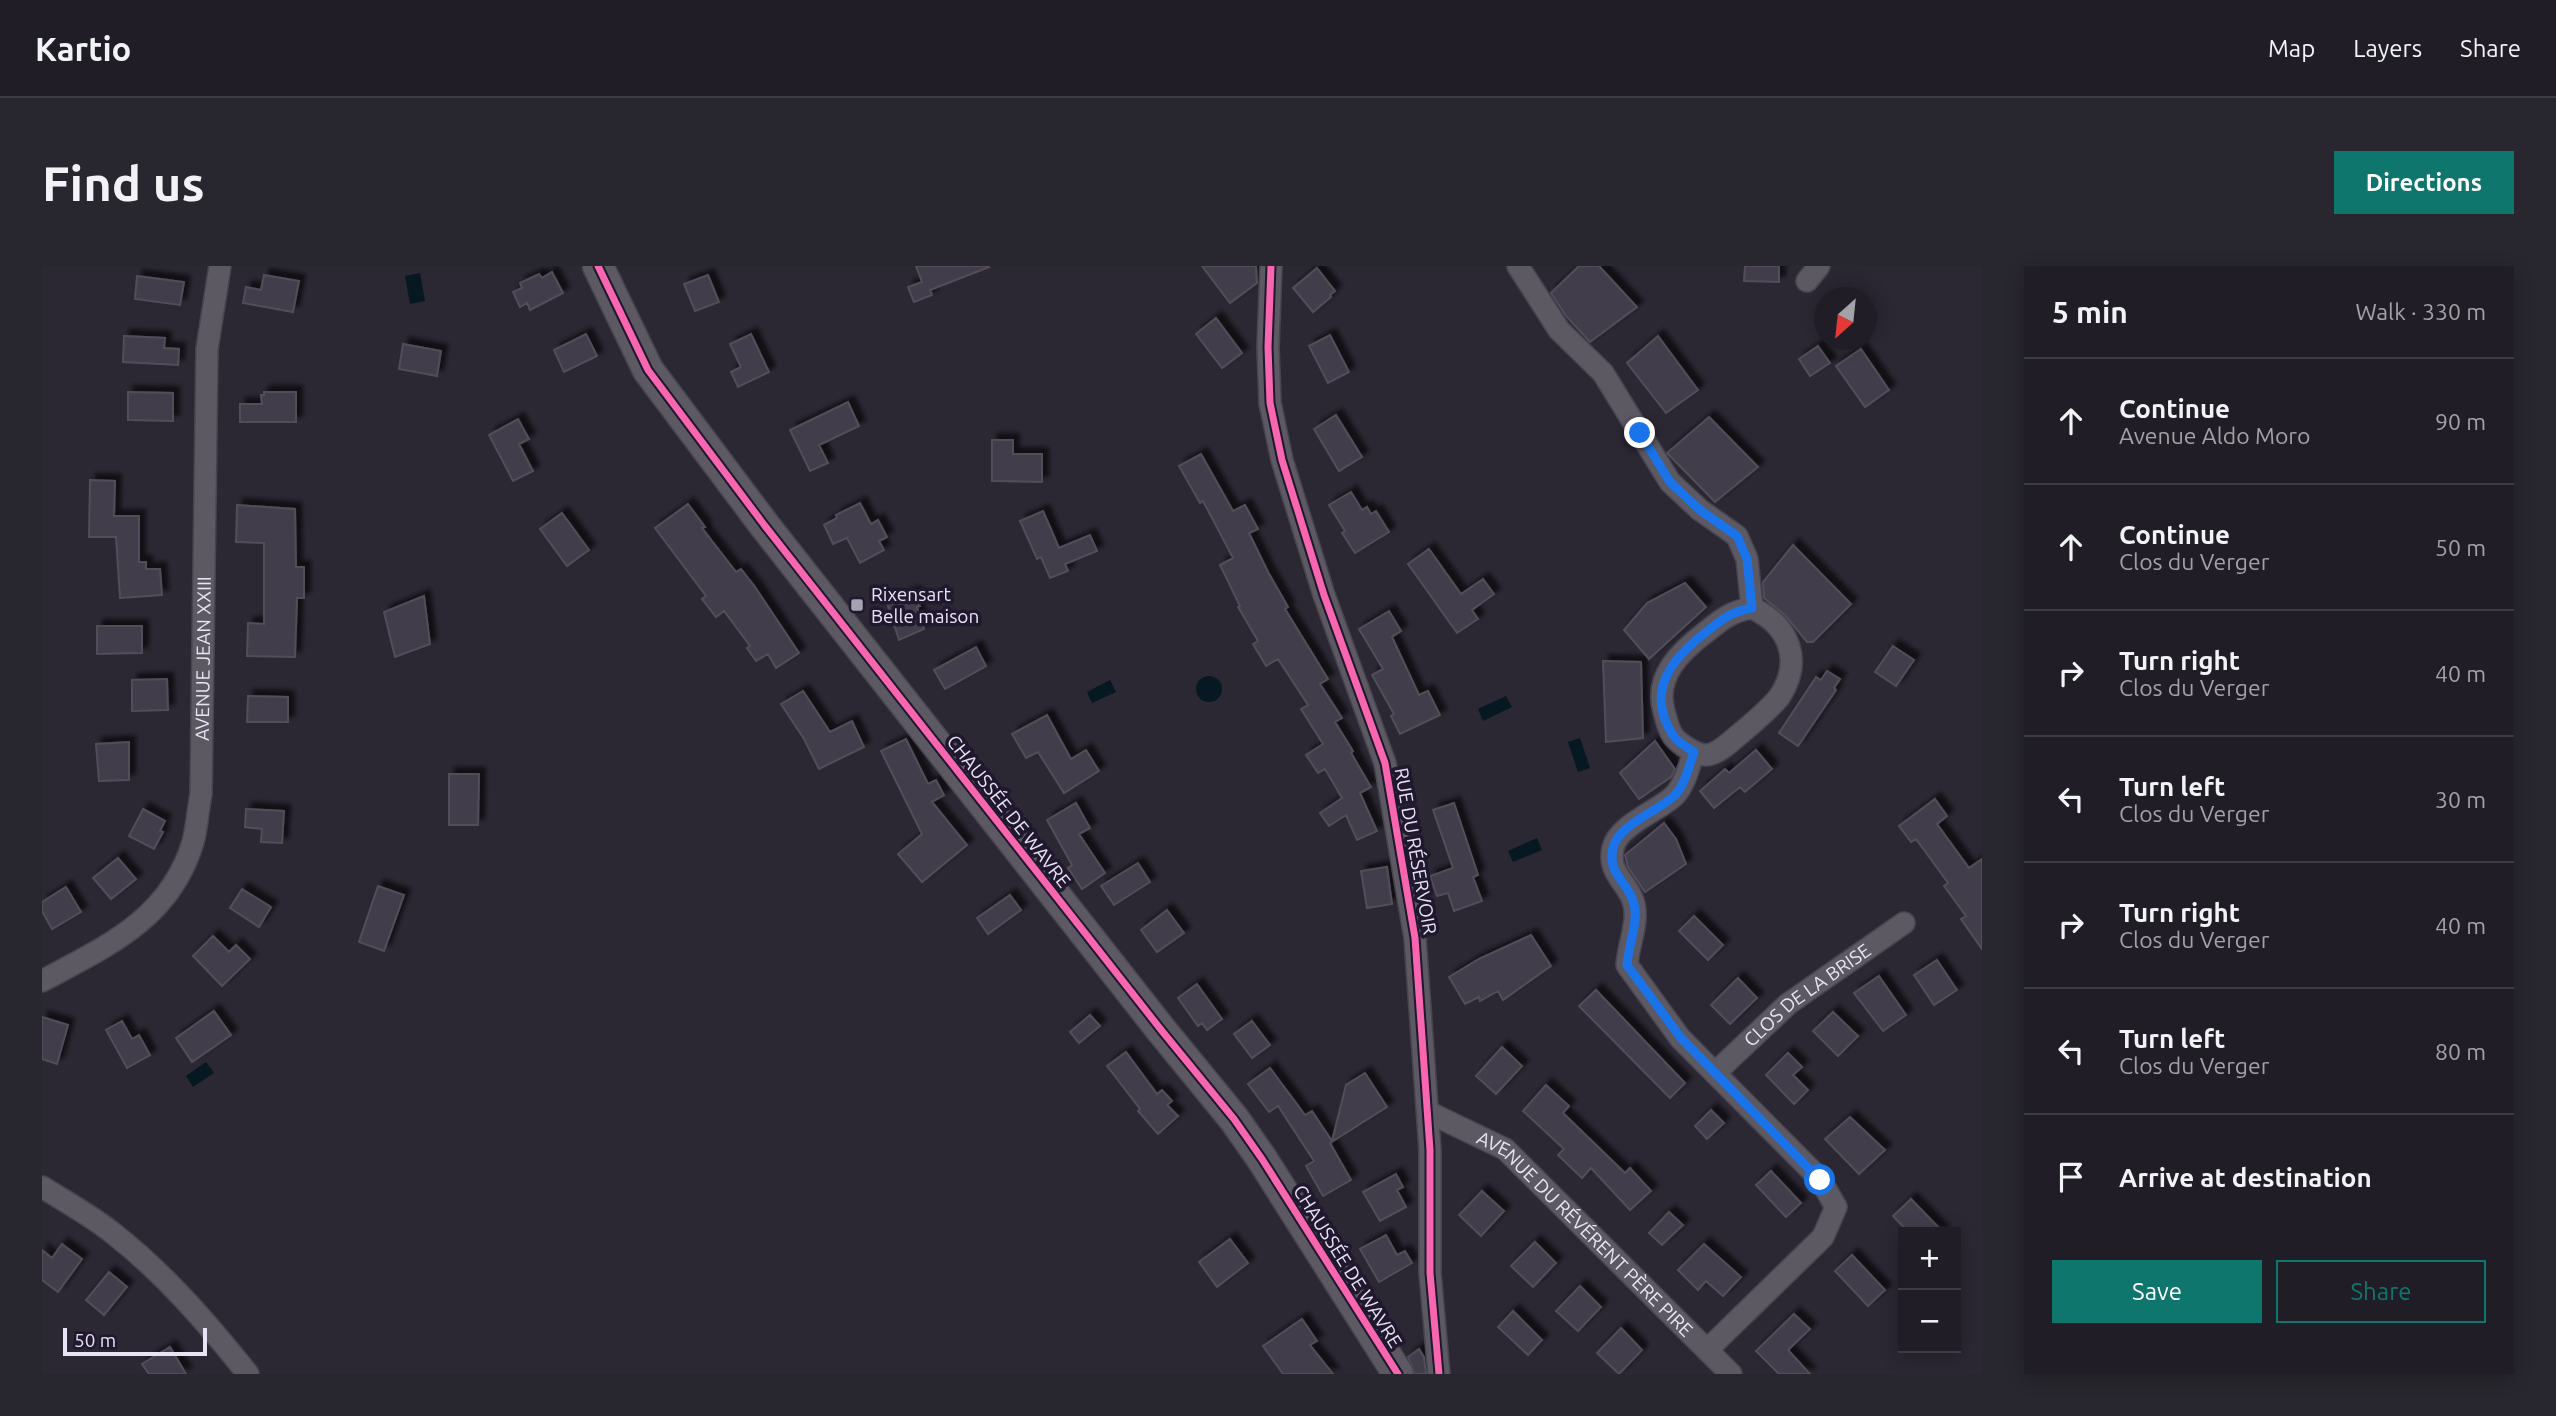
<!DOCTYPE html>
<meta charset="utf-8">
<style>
body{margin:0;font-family:Ubuntu,sans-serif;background:#28262e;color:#f1f3f6}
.controls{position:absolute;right:21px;bottom:21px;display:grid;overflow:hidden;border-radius:0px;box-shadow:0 4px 18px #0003}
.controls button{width:63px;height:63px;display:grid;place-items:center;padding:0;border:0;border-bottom:2px solid #3d3b43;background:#201d26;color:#f1f3f6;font:35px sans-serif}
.compass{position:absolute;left:1772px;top:21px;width:63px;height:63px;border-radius:50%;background:#201d26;box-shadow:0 4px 18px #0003;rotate:207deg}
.scale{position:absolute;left:21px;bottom:18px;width:144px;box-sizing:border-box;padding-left:7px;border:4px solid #e9e4f5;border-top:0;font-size:19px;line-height:24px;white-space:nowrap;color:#e9e4f5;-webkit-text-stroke:5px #20182f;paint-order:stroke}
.stop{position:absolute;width:21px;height:21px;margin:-16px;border:5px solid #1a73e8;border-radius:50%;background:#fff}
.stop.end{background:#1a73e8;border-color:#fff;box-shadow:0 2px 7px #0008}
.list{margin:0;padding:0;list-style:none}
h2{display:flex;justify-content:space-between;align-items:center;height:91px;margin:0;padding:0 28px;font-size:30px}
h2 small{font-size:23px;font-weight:400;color:#a2a2a7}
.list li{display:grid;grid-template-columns:46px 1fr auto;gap:21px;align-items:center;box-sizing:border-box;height:126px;padding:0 28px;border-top:2px solid #3d3b43}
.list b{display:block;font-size:26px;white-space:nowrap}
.list p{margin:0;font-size:23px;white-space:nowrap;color:#a2a2a7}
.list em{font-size:23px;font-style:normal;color:#a2a2a7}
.actions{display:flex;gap:14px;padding:21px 28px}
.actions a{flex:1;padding:16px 0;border:2px solid #0f766e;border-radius:0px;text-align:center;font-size:24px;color:#0f766e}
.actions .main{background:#0f766e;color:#fff}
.icon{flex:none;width:38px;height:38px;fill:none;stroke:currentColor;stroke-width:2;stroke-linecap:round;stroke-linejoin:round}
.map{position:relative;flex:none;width:1940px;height:1108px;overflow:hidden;border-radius:0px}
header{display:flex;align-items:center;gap:42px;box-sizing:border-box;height:98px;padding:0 35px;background:#201d26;border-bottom:2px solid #3d3b43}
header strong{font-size:33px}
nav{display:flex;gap:38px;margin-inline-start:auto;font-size:24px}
.intro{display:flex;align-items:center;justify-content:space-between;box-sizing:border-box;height:168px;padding:0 42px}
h1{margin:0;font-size:49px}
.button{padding:18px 32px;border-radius:0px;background:#0f766e;color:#fff;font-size:24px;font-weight:700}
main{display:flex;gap:42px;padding:0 42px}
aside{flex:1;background:#201d26;border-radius:0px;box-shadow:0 4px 18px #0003}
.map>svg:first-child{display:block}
</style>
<header>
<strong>Kartio</strong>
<nav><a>Map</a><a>Layers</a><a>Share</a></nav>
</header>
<div class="intro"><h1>Find us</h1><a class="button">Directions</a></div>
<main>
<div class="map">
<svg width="1940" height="1108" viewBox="0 0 1940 1108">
<defs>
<filter id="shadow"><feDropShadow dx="6" dy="-6" stdDeviation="2" flood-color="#0009"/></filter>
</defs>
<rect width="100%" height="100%" fill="#2b2733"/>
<!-- water -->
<path fill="#061821" d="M 378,7 L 383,35 L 368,38 L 363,10 Z
M1154 423a13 13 0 1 1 26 0a13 13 0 1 1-26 0Z
M 1068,414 L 1074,426 L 1050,437 L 1045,426 Z
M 1464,430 L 1470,441 L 1441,455 L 1436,443 Z
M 1538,472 L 1548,502 L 1536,506 L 1526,476 Z
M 1495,572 L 1500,584 L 1471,596 L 1466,585 Z
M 164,796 L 172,807 L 151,821 L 144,810 Z"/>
<!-- building -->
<path fill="#423d4b" stroke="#524e59" stroke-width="2" filter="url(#shadow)" d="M 874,0 L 946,0 L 947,1 L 888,24 L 890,29 L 872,36 L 866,21 L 880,16 Z
M 1160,0 L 1214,0 L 1215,17 L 1188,37 Z
M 1537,0 L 1557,0 L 1595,41 L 1548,76 L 1524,50 L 1509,27 Z
M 1703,0 L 1737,0 L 1737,16 L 1702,15 Z
M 1275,2 L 1293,25 L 1288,29 L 1289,31 L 1271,46 L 1251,22 Z
M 510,6 L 521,27 L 488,44 L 485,37 L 478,41 L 471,26 L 480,22 L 478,17 L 497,8 L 500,12 Z
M 222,9 L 257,15 L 251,46 L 201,37 L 204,21 L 219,24 Z
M 666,9 L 677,36 L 653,45 L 642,18 Z
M 95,10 L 142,16 L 138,39 L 93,33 Z
M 1174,52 L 1200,87 L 1180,102 L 1154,68 Z
M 544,68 L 555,90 L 522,106 L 512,84 Z
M 709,68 L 727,106 L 696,121 L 689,106 L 699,101 L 688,78 Z
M 1288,69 L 1307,106 L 1286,117 L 1267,80 Z
M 82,70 L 123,72 L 122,82 L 137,83 L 136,99 L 81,96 Z
M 1616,70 L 1656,124 L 1624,147 L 1585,97 Z
M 361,78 L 399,85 L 395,110 L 357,103 Z
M 1776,80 L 1788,97 L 1768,110 L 1757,93 Z
M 1819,83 L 1847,124 L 1823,141 L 1794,100 Z
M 86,126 L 131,127 L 131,155 L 86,154 Z
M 222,126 L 254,126 L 254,156 L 198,156 L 198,138 L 220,138 L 219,129 L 222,129 Z
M 806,136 L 817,160 L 777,179 L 786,197 L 768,205 L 748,164 Z
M 1294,149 L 1320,191 L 1297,205 L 1272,163 Z
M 1667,151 L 1716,201 L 1673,236 L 1625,187 Z
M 476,153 L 487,173 L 477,178 L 491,205 L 471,215 L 447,169 Z
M 950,174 L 971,174 L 971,188 L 1000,188 L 1000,216 L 950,215 Z
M 1159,188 L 1191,245 L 1203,239 L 1216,263 L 1207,267 L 1226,306 L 1246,341 L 1243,343 L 1286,413 L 1278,418 L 1300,452 L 1293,456 L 1311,485 L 1309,487 L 1329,521 L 1318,527 L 1335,565 L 1315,574 L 1304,549 L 1287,560 L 1278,547 L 1300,532 L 1283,503 L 1276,507 L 1264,489 L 1281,478 L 1259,443 L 1266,439 L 1236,393 L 1224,400 L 1211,378 L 1216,375 L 1196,341 L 1198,340 L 1178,299 L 1191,292 L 1161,235 L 1158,237 L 1137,200 Z
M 48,214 L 73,215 L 72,250 L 97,250 L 97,296 L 104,296 L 104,303 L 118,303 L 120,329 L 78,332 L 74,271 L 47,271 Z
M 1309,226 L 1320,244 L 1325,241 L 1329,248 L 1334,245 L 1347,266 L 1313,287 L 1300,267 L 1303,265 L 1287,239 Z
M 818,237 L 829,258 L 836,254 L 845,271 L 837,275 L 842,284 L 818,297 L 805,272 L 791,278 L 782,259 L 795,252 L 794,249 Z
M 646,238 L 663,261 L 660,262 L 694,306 L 699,303 L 713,321 L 757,387 L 734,402 L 726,388 L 714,395 L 705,382 L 708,380 L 682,345 L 674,351 L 660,333 L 664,330 L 613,262 Z
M 195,239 L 253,243 L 254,301 L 262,301 L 262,332 L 255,332 L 253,391 L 205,390 L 206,357 L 222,358 L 222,277 L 194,276 Z
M 1001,245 L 1017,282 L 1048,269 L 1055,285 L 1023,298 L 1026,305 L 1008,312 L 999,291 L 995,293 L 978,255 Z
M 520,247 L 547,284 L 525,300 L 498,263 Z
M 1751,279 L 1809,338 L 1771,376 L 1765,376 L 1743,349 L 1722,332 L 1721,316 Z
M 1387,283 L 1419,328 L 1441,313 L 1452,328 L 1430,344 L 1436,353 L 1415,367 L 1366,298 Z
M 1643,317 L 1664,341 L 1607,393 L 1582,364 L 1605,337 Z
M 872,326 L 878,340 L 875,341 L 882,363 L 857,374 L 845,337 Z
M 382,330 L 388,378 L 353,391 L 342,346 Z
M 1347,345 L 1359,365 L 1350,371 L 1377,429 L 1386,425 L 1398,449 L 1358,468 L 1349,450 L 1352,448 L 1330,409 L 1341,403 L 1317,363 Z
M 55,360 L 100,360 L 100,387 L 55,388 Z
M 1851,380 L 1872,394 L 1854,420 L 1833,406 Z
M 934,381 L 944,400 L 903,423 L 892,404 Z
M 1561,395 L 1599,396 L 1601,472 L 1564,476 Z
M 1785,405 L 1798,413 L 1792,422 L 1794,424 L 1756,480 L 1737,467 L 1774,411 L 1779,414 Z
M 125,413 L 126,444 L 90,445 L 90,414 Z
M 761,425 L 788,466 L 810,455 L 822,481 L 777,503 L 762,473 L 739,438 Z
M 206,430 L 246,431 L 246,456 L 205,456 Z
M 1005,449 L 1029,493 L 1044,484 L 1057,505 L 1022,527 L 996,486 L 984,492 L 970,468 Z
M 864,473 L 886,518 L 894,514 L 902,529 L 890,536 L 925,579 L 880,616 L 856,588 L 880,568 L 839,485 Z
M 1613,475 L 1633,503 L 1629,511 L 1597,533 L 1578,507 Z
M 87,476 L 87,514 L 57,515 L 54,478 Z
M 1714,484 L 1730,503 L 1703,526 L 1698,521 L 1672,542 L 1658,525 L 1683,503 L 1687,507 Z
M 407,508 L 437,508 L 436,559 L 407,559 Z
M 1893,533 L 1905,550 L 1895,558 L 1927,602 L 1940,593 L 1940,683 L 1919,653 L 1924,650 L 1902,620 L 1906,617 L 1874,573 L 1869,576 L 1857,560 Z
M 1034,537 L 1048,562 L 1037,568 L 1063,607 L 1040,623 L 1026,602 L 1030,599 L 1005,554 Z
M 1412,537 L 1436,609 L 1431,611 L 1440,635 L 1412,645 L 1406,627 L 1395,630 L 1388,610 L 1411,602 L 1391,544 Z
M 101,543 L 123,555 L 118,565 L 121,566 L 112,583 L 87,570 Z
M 204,543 L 242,545 L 240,577 L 219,576 L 220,563 L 203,561 Z
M 1622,557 L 1634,573 L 1644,598 L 1603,626 L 1586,601 L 1583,589 Z
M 76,592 L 94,613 L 69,633 L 51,612 Z
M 1096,597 L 1108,616 L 1072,639 L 1059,620 Z
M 1345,601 L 1350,638 L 1325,642 L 1319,605 Z
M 336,620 L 362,629 L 342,685 L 317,676 Z
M 24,621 L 39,646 L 10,663 L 0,645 L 0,636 Z
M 200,623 L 229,641 L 217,661 L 188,642 Z
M 968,629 L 979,644 L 946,668 L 935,652 Z
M 1125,644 L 1142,667 L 1115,686 L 1099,664 Z
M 1652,650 L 1681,679 L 1666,694 L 1637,665 Z
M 1489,669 L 1509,700 L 1461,734 L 1456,725 L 1438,735 L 1437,731 L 1423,738 L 1407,711 L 1437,693 Z
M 171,670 L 187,686 L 194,679 L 208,693 L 180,720 L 151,690 Z
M 1895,694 L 1915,724 L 1892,739 L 1872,709 Z
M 1837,710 L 1864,749 L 1841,765 L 1812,727 Z
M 1696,712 L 1715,732 L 1688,758 L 1669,739 Z
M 1155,718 L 1180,753 L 1165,764 L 1160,757 L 1156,760 L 1136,732 Z
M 1554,724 L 1643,817 L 1628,832 L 1537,740 Z
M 172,745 L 189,769 L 150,796 L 134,772 Z
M 1791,746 L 1816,770 L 1796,790 L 1771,765 Z
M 1048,749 L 1058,760 L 1037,777 L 1028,766 Z
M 0,751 L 26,759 L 15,798 L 0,793 Z
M 80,755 L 90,773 L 97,769 L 108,789 L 85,802 L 64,764 Z
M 1210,755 L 1228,779 L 1210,792 L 1192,768 Z
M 1460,781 L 1480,800 L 1454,828 L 1434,810 Z
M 1084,786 L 1115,828 L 1120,824 L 1130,835 L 1125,839 L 1136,850 L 1116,868 L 1096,845 L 1098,843 L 1065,800 Z
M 1746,787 L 1760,801 L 1751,809 L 1766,824 L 1752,838 L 1724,809 Z
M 1228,802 L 1263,849 L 1270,845 L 1290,875 L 1304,819 L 1323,807 L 1345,841 L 1288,877 L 1309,914 L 1281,930 L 1264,900 L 1272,895 L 1236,840 L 1227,846 L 1206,818 Z
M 1504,819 L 1527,840 L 1521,847 L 1583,907 L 1588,902 L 1609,925 L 1588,944 L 1549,902 L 1540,912 L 1516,889 L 1522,883 L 1481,845 Z
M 1669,844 L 1682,857 L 1665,873 L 1653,860 Z
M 1808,851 L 1843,884 L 1817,908 L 1783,873 Z
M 1729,905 L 1759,937 L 1744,951 L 1714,919 Z
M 1354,908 L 1361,921 L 1355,924 L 1364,941 L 1338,955 L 1321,926 Z
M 1440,925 L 1462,945 L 1439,970 L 1417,949 Z
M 1869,933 L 1901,966 L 1866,966 L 1851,950 Z
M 1627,946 L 1641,959 L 1620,979 L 1607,967 Z
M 1344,969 L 1355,989 L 1363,985 L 1370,997 L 1337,1016 L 1318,983 Z
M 1188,973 L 1206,997 L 1175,1021 L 1157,996 Z
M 1493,976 L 1514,997 L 1491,1021 L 1469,1000 Z
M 20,978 L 40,993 L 16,1026 L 0,1014 L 0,984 L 10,992 Z
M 1662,978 L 1699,1011 L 1681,1030 L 1664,1015 L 1656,1024 L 1636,1004 Z
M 1810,989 L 1843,1024 L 1826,1040 L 1793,1005 Z
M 67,1006 L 85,1021 L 62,1049 L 44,1034 Z
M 1538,1020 L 1559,1041 L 1536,1065 L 1514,1045 Z
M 1471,1045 L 1500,1074 L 1486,1089 L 1456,1061 Z
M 1752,1048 L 1768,1063 L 1746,1084 L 1768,1108 L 1737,1108 L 1714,1085 Z
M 1260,1053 L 1275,1075 L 1268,1079 L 1291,1108 L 1241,1108 L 1221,1080 Z
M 1579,1062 L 1600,1084 L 1577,1108 L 1555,1087 Z
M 128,1081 L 144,1108 L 107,1108 L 100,1098 Z
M 1377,1083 L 1382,1091 L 1384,1108 L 1373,1108 L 1366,1091 Z"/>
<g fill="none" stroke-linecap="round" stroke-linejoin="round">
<!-- street casing -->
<g stroke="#47434f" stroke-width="24">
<g id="street">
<path d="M 1229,0 L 1226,81 L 1228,137 L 1240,194 L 1282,329 L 1343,497 L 1373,672 L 1388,884 L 1388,1007 L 1397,1108"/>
<path d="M 1476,0 L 1517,64 L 1561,107 L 1628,216 L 1658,244 L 1695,270 L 1705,293 L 1710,342"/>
<path d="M 1765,15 L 1777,0"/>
<path d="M 1710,342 C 1747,359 1761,394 1738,430 C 1728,443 1712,456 1699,467 C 1689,475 1676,489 1663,489 C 1653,488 1637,478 1631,470 C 1626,463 1624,453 1622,445 C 1612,410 1639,385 1664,366 C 1680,353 1690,345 1710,342 Z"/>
<path d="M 1652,486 C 1647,500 1643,519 1632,530 C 1616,545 1576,559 1571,582 C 1566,604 1580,612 1589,630 C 1600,651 1586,677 1585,699 L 1638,772 L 1778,913 L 1794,941 L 1781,971 L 1665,1084"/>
<path id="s1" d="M 0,715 C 65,680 128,653 151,576 C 155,561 156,543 159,528 L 165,83 L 178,0"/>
<path id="s2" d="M 1673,807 L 1746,738 L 1862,657"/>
<path id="s3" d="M 1386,846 L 1463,883 L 1689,1108"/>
<path d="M 0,921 C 24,936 50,950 72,968 C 123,1008 166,1058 206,1108"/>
</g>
</g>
<!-- secondary casing -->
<g stroke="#47434f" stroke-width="33">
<path id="secondary" d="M 556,0 L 606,104 L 723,260 L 1120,765 L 1192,853 L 1220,893 L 1356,1108"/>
</g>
<!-- street -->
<use href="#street" stroke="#5c5963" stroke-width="21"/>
<!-- secondary -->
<use href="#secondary" stroke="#5c5963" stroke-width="30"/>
<!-- cycleway casing -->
<g stroke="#20182f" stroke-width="11">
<path id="cycleway" d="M 556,0 L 606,104 L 723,260 L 1120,765 L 1192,853 L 1220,893 L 1356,1108
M 1229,0 L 1226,81 L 1228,137 L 1240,194 L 1282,329 L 1343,497 L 1373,672 L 1388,884 L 1388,1007 L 1397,1108"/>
</g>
<!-- cycleway -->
<use href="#cycleway" stroke="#f766af" stroke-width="7"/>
</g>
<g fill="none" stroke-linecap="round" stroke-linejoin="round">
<!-- route -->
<path stroke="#1a73e8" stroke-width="9" d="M 1598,167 L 1628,216 L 1658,244 L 1695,270 L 1705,293 L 1710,342 C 1690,345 1679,354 1663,367 C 1629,393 1603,426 1631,469 C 1635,476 1645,481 1652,486 C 1647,500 1643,519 1632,530 C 1616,545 1576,559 1571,582 C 1566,606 1580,611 1589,630 C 1600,651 1586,677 1585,699 L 1639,772 L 1778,914"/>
</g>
<!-- markers -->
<rect fill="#a6a2b1" stroke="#20182f" stroke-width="2.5" x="808" y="332" width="14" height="14" rx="3.5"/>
<g text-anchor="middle" stroke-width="7" stroke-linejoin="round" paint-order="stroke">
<!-- poi labels -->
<g font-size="19" fill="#e9e4f5" stroke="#20182f" text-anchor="start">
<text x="829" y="335">Rixensart<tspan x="829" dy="22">Belle maison</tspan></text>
</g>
<!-- street labels -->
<g font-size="19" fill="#e9e4f5" stroke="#20182f">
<text dy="7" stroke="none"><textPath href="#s1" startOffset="396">AVENUE JEAN XXIII</textPath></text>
<text transform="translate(967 545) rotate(52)" y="7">CHAUSSÉE DE WAVRE</text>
<text transform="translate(1374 585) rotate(80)" y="7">RUE DU RÉSERVOIR</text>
<text dy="7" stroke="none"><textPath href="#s2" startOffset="121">CLOS DE LA BRISE</textPath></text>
<text dy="7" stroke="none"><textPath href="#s3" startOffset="201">AVENUE DU RÉVÉRENT PÈRE PIRE</textPath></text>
<text transform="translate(1306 1000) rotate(58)" y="7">CHAUSSÉE DE WAVRE</text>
</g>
</g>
</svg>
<div class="controls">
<button>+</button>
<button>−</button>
</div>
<svg class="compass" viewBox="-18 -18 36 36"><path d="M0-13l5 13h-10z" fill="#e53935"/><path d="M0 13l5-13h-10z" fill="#a2a2a7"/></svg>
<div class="scale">50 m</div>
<div class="stop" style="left:1778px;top:914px"></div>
<div class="stop end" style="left:1598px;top:167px"></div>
</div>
<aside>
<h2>5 min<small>Walk · 330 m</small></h2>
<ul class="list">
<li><svg class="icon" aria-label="ahead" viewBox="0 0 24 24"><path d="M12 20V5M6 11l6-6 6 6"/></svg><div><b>Continue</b><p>Avenue Aldo Moro</p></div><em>90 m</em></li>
<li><svg class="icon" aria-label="ahead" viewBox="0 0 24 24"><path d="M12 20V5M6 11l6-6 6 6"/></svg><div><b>Continue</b><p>Clos du Verger</p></div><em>50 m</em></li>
<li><svg class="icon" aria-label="right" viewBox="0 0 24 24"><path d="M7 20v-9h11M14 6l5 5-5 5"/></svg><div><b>Turn right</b><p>Clos du Verger</p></div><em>40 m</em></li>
<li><svg class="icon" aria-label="left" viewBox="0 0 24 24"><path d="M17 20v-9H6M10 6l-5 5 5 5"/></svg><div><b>Turn left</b><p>Clos du Verger</p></div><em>30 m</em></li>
<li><svg class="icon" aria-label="right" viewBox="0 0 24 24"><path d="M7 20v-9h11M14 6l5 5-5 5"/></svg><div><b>Turn right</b><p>Clos du Verger</p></div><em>40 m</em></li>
<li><svg class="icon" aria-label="left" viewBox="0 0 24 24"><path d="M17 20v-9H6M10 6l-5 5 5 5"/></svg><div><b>Turn left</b><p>Clos du Verger</p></div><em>80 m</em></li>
<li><svg class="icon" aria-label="arrive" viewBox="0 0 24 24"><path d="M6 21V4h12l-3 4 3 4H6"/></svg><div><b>Arrive at destination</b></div></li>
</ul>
<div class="actions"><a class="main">Save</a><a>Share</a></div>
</aside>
</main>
